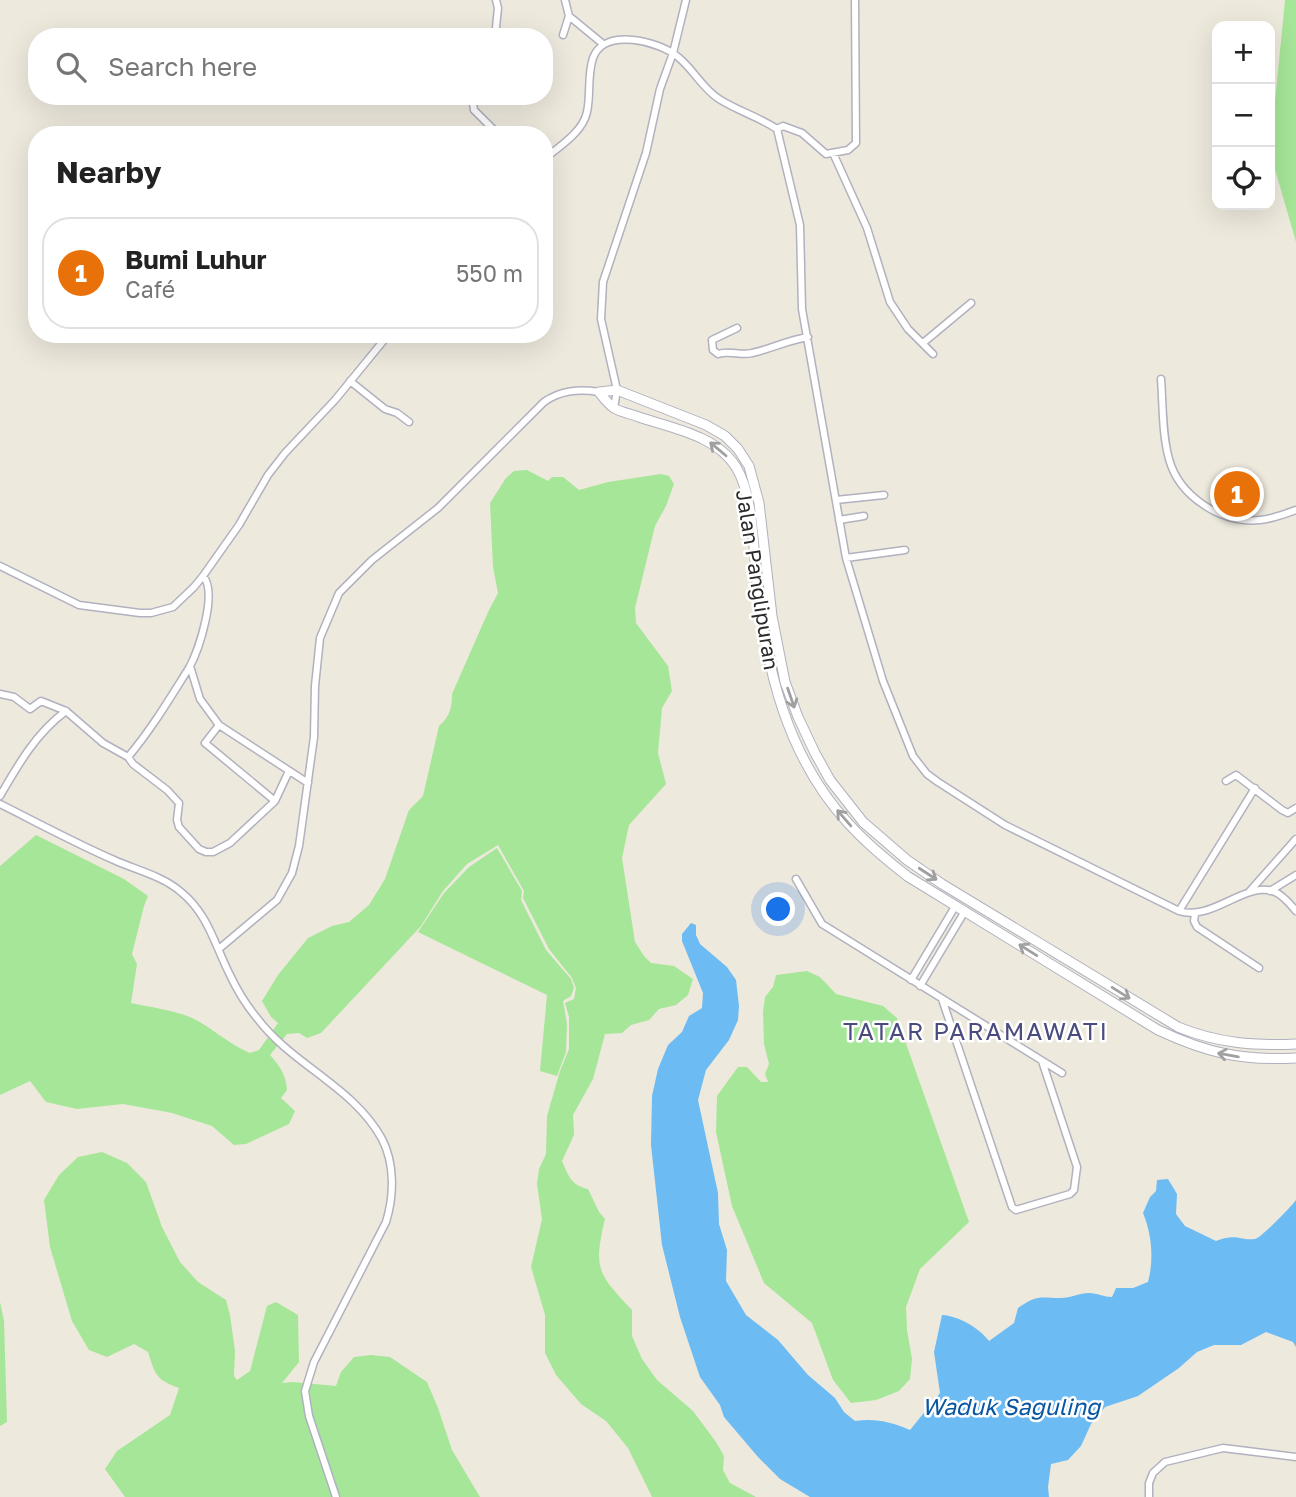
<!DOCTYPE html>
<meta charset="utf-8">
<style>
body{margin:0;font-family:"Golos Text",sans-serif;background:#f2f2f2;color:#222}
.controls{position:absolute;right:21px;top:21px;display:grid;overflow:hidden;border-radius:14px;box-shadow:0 7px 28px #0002}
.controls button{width:63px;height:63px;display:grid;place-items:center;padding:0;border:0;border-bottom:2px solid #e0e0e0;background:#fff;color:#222;font:35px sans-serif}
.you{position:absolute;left:779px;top:910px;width:24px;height:24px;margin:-18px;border:5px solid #fff;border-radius:50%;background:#1a73e8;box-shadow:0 0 0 10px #1a73e833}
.badge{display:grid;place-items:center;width:46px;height:46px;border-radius:50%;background:#0b8043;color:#fff;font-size:23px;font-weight:700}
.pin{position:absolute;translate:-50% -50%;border:4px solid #fff;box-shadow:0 2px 7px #0006}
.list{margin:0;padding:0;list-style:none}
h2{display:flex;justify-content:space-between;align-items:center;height:91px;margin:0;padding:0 28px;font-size:30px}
h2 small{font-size:23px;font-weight:400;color:#767676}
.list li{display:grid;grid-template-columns:46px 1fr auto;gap:21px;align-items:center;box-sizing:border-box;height:112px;margin:0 14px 14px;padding:0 14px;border:2px solid #e0e0e0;border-radius:28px}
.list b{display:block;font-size:26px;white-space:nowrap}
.list p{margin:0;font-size:23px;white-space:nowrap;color:#767676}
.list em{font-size:23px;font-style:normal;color:#767676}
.icon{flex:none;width:38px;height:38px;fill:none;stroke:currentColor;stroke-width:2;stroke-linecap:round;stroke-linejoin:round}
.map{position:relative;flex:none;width:1296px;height:1497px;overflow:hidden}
.search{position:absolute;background:#fff;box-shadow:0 7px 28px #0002;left:28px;top:28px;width:525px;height:77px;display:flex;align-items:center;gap:18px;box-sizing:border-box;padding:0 24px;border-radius:28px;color:#767676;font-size:26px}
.panel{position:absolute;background:#fff;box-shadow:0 7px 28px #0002;left:28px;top:126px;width:525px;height:217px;border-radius:28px}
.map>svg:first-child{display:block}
</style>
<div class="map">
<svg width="1296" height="1497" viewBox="0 0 1296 1497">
<rect width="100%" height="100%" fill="#eee9dd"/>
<!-- green -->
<path fill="#a6e698" d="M 1285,0 L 1296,0 L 1296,242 L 1270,152 Z
M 527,470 L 548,481 L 552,477 L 563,477 L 579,490 L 608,482 L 661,474 L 669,476 L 674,484 L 666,506 L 655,526 L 635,608 L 636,623 L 668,666 L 672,691 L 662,708 L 658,753 L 666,784 L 629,825 L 622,858 L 635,942 L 644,956 L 651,963 L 674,966 L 693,979 L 688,995 L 676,1005 L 659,1009 L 649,1020 L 631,1025 L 622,1033 L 605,1034 L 593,1079 L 573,1115 L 574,1135 L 562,1161 C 569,1177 571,1185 588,1189 L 599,1212 L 605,1219 C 593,1269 598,1274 632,1310 L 632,1336 L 642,1359 L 657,1380 L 693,1411 L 716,1442 L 724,1456 L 723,1470 L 730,1483 L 756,1497 L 652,1497 L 628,1448 L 606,1421 L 581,1404 L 556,1375 L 545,1353 L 545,1315 L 531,1267 L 542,1219 L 537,1184 L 539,1169 L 546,1154 L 547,1116 L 560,1071 L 569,1049 L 569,1017 L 565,1003 L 574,999 L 576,988 L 572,978 L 549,949 L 523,898 L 524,891 L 498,845 L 467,864 L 443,891 L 421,926 L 321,1033 L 307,1038 L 299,1033 L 287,1034 L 270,1055 C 280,1066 286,1075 287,1090 L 281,1098 L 295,1111 L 289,1124 L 246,1144 L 234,1145 L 212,1126 L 172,1113 L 123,1104 L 77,1109 L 46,1102 L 30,1081 L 0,1095 L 0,866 L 36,835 L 124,879 L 148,896 L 144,906 L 132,954 L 137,964 L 131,1003 C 150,1007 172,1010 190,1017 C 212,1027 228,1044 250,1053 L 259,1050 L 278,1023 L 271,1017 L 262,1001 L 278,975 L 308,938 L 332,926 L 349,922 L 369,905 L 385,879 L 409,810 L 423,796 L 439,726 C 450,717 452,707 452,694 L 489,610 L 498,593 L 493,567 L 490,503 L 506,478 L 514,471 Z
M 497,848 L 522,891 L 521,900 L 546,950 L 571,979 L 574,988 L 571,996 L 563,1001 L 567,1024 L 566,1052 L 557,1076 L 540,1071 L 547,995 L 418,932 L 444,893 L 469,867 Z
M 807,971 L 820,977 L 836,994 L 883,1006 L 897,1018 L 969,1222 L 920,1269 L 906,1307 L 907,1330 L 912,1359 L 910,1379 L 899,1391 L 876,1400 L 851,1403 L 833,1380 L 812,1323 L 764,1283 L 732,1206 L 716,1132 L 717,1096 L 738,1067 L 747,1067 L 761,1082 L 768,1082 L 765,1074 L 769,1064 L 764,1044 L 763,1012 L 765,997 L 773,987 L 776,975 Z
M 102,1152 L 127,1163 L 146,1182 L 162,1227 L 180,1262 L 198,1282 L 226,1300 L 230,1315 L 235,1351 L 234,1376 L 237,1380 L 250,1371 L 267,1306 L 276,1302 L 298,1315 L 299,1362 L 282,1383 L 293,1382 L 336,1386 L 341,1372 L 354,1357 L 371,1355 L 390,1357 L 427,1382 L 438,1408 L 452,1450 L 480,1497 L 125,1497 L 105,1469 L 117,1451 L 170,1415 L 179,1388 C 156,1380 155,1374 148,1352 L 134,1344 L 107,1357 L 89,1350 L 72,1321 L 50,1247 L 44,1200 L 59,1175 L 78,1157 Z
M 0,1302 L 4,1321 L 7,1422 L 0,1426 Z"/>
<!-- water -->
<path fill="#6dbbf3" d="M 691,923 L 696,925 L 696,935 L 700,944 L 727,967 L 736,980 L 739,1006 L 738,1020 L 729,1040 L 706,1070 L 698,1100 L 718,1193 L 719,1224 L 727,1250 L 726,1281 L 746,1315 L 778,1340 L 808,1375 L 835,1398 L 844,1412 L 855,1421 C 876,1418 891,1422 910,1430 L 940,1393 L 934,1352 L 942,1315 C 959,1316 979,1328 989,1341 L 1014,1323 L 1018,1308 C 1038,1294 1039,1298 1061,1298 C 1070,1298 1080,1293 1089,1293 C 1097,1293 1104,1297 1112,1297 L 1116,1288 L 1133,1288 L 1148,1282 C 1154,1259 1152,1235 1143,1213 L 1150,1197 L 1156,1191 L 1157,1180 L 1168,1179 L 1177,1194 L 1176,1214 L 1185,1226 L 1216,1241 C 1237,1233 1239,1241 1255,1239 C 1261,1238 1292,1206 1296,1200 L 1296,1347 L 1293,1342 L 1266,1332 L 1241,1345 L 1214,1345 L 1197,1352 L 1179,1368 L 1138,1396 L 1105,1407 L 1091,1424 L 1081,1446 L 1068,1460 L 1051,1464 L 1048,1487 L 1049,1497 L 810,1497 L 780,1479 L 758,1457 L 724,1417 L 720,1405 L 700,1377 L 680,1317 L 662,1245 L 651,1145 L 652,1096 L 658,1069 L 668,1045 L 682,1032 L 689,1016 L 702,1008 L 703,993 L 682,941 L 682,934 Z"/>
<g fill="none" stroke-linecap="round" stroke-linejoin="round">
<!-- street casing -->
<g stroke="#b1b1bf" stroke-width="9">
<path id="street" d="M 565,0 L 569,16
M 563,35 L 569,16 L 603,44
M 495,37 L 498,8 L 496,0
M 472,96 L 474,110 L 499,135
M 777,129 L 783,126 L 802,133 L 826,154 L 848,150 L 856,143 L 855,0
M 833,153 L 867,228 L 890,302 L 908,329 L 933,354
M 544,159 C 559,147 583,132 587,112 C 591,94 587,76 593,58 C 604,27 659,41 678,57 C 694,70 702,88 719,99 C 738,111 759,117 777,129 L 800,225 L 802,309 L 846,558 L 883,681 L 913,756 L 927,774 L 938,782 L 1005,825 L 1179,911 C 1212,922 1246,880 1275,892 C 1283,895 1290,904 1296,911
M 737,328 L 712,340 L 713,350 L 718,354 C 730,350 741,356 752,353 C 771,349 788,340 808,337
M 923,343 L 971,303
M 1161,379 C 1163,405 1162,434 1169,459 C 1179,496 1221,524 1260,520 C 1272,519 1285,514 1296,510
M 350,381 L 385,409 L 397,413 L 409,422
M 614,408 L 617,390 L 601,319 L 603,282 L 646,153 L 660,89 L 673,53 L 686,0
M 836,500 L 884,495
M 839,520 L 864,516
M 846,558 L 905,550
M 0,566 L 79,605 L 140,613 L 151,613 L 173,607 L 194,587 L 203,576 L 239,525 L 268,475 L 285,453 L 335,400 L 389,334
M 0,694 L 14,697 L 30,709 L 41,701 L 66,711 L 103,743 L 128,757 C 151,730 170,698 189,668 C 199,650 218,592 203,576
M 219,725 L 308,783
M 128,757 L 133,764 L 167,790 L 179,803 L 177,820 L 179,827 L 199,849 L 206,852 L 213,852 L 230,843 L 275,801 L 205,743 L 219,725 L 200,699 L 190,666
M 1226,781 L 1236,775 L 1282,810 L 1288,813 L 1296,808
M 0,796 C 18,765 36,733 66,711
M 275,801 L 289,771
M 0,804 C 38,823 75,843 114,860 C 136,870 163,876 181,892 C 208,914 214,943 229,973 C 236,988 246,1005 257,1018 C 292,1065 354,1087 382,1139 C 395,1164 394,1196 386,1222 L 314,1362 L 305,1391 L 309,1416 L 336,1497
M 796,879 L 822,924 L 1062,1073
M 1270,891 L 1296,875
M 1249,892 L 1296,839
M 1179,911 L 1255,788
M 1195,914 L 1194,921 L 1197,927 L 1259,968
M 220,948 L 277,900 L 292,873 L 299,846 L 314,737 L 315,686 L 320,638 L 339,593 L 372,560 L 438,508 L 544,402 C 561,390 579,389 599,392
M 911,980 L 956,905
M 920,986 L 965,911
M 942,999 L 1012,1207 L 1016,1210 L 1070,1194 L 1074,1190 L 1077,1167 L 1042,1061
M 1149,1497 L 1149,1483 L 1153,1473 L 1165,1462 L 1223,1448 L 1296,1457"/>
</g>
<!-- secondary casing -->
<g stroke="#b1b1bf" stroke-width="11">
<path id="secondary" d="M 599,392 C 603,397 608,404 614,408 C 620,412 631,414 639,417 C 671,428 716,435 736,467 C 754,496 753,549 757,582 C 766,668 787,757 848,823 C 866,843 886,859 907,876 L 1158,1030 C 1207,1053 1242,1061 1296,1058
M 599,392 L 617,390 L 706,425 L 725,436 L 738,449 L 749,466 L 759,503 L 772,616 L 785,682 L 798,717 L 815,753 L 830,780 L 863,822 L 907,860 L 942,884 L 1178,1027 C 1217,1043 1254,1046 1296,1044"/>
</g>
<!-- street -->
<use href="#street" stroke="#fff" stroke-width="6"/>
<!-- secondary -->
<use href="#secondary" stroke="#fff" stroke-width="9"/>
</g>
<!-- one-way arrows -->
<defs><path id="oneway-shaft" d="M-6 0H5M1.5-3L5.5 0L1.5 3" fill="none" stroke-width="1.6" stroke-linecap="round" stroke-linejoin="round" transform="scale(1.75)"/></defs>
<g stroke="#a0a0a0">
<use href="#oneway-shaft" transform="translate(718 449) rotate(-140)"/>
<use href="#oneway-shaft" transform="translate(791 698) rotate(71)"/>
<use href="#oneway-shaft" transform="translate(844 818) rotate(-131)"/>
<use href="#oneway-shaft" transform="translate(928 874) rotate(33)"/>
<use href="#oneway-shaft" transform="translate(1028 950) rotate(-148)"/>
<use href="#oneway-shaft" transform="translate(1121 993) rotate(32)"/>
<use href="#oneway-shaft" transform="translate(1228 1055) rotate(-170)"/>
</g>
<g text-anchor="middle" stroke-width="5" stroke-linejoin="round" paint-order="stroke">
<!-- street labels -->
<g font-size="21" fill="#2b2b2b" stroke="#fff">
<text transform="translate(757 580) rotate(81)" y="7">Jalan Panglipuran</text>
</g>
<!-- water labels -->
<g font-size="23" font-style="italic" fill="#0956a2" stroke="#fff">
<text x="1011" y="1415">Waduk Saguling</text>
</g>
<!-- quarter labels -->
<g font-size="24" letter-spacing="2" fill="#4a4b7e" stroke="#fff">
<text x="976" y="1040">TATAR PARAMAWATI</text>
</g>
</g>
</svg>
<div class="controls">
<button>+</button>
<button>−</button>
<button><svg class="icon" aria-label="locate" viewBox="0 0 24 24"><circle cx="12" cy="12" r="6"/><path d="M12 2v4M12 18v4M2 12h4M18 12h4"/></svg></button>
</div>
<div class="you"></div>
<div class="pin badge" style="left:1237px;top:494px;background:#e8710a">1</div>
<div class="search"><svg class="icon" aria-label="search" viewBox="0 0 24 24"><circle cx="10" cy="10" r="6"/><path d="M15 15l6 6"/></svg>Search here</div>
<section class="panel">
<h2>Nearby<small></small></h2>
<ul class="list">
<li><span class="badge" style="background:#e8710a">1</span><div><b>Bumi Luhur</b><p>Café</p></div><em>550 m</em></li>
</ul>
</section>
</div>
